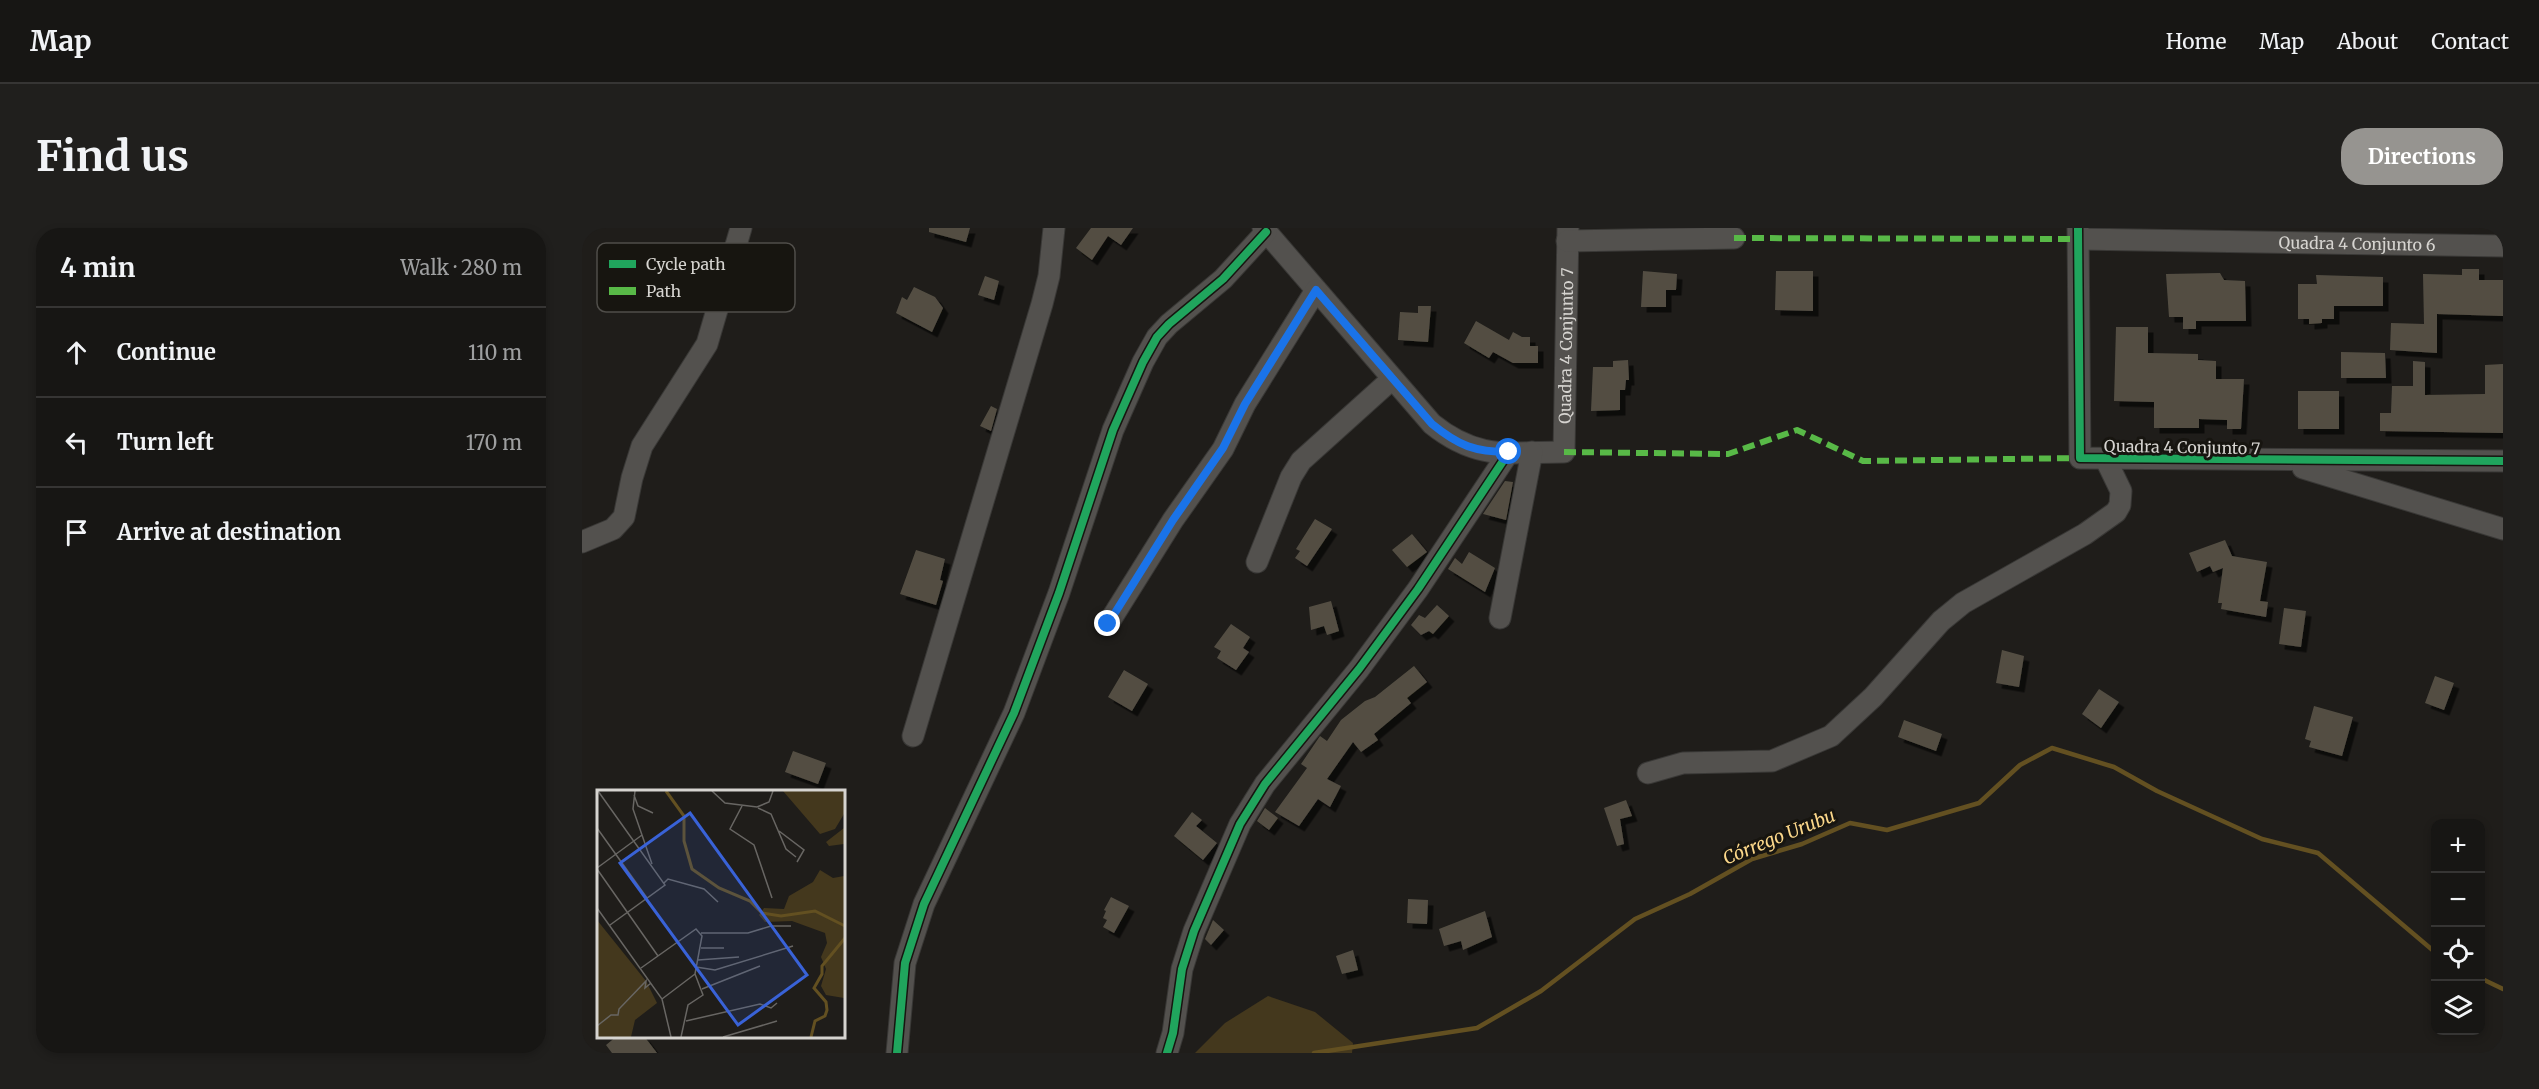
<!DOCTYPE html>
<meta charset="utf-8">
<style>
body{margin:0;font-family:Merriweather,serif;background:#201f1d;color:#f1f3f6}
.controls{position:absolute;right:18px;bottom:18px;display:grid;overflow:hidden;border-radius:12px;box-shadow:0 3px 9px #0003}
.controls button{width:54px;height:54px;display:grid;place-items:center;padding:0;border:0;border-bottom:2px solid #363534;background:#171614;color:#f1f3f6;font:30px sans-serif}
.stop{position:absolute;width:18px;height:18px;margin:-14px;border:4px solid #1a73e8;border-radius:50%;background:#fff}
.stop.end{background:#1a73e8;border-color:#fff;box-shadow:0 2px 6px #0008}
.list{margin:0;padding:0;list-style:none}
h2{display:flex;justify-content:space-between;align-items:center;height:78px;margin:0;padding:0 24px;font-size:26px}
h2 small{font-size:20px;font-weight:400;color:#9e9fa0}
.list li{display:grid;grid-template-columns:39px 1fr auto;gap:18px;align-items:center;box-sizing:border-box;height:90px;padding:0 24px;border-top:2px solid #363534}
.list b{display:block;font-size:22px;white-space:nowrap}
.list em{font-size:20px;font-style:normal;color:#9e9fa0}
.icon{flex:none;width:33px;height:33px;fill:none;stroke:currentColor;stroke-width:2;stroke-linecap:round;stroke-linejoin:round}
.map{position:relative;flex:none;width:1921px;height:825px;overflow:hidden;border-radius:24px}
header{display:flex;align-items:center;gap:36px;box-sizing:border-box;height:84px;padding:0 30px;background:#171614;border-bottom:2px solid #363534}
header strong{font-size:28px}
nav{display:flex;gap:33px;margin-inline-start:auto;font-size:21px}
.intro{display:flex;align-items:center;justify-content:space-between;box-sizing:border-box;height:144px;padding:0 36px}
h1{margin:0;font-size:42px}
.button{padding:15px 27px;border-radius:24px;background:#969490;color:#fff;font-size:21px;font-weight:700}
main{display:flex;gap:36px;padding:0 36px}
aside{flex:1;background:#171614;border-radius:24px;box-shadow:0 3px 9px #0003}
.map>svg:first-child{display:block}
</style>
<header>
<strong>Map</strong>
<nav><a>Home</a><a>Map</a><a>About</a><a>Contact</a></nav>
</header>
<div class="intro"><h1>Find us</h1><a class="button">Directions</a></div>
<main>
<aside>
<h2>4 min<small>Walk · 280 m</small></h2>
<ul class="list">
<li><svg class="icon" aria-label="ahead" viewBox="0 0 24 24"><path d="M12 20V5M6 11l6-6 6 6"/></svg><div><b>Continue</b></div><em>110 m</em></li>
<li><svg class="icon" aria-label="left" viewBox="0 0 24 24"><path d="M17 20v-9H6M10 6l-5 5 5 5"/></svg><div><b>Turn left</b></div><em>170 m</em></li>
<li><svg class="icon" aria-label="arrive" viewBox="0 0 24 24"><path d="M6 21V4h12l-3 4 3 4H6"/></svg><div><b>Arrive at destination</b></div></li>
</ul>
</aside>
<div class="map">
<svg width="1921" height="825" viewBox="0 0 1921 825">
<defs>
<filter id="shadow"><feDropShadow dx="5.5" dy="5.5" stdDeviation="0" flood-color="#0009"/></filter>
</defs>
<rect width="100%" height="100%" fill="#1f1d1a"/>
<!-- green -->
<path fill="#44381d" d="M 686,768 L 733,784 L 771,815 L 770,825 L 613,825 L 643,795 Z"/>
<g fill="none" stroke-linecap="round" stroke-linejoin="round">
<!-- stream -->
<path stroke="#635021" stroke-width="4.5" d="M 1898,750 L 1921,761
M 732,825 L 895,800 L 959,763 L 1053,691 L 1108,666 L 1170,631 L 1220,616 L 1268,595 L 1305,602 L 1397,575 L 1438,537 L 1470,520 L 1532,539 L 1575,563 L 1680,611 L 1736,625 L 1854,725"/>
</g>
<!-- building -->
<path fill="#534e43" filter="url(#shadow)" d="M 347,0 L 388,0 L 384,14 L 347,4 Z
M 509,0 L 551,0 L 539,17 L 526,8 L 510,32 L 494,20 Z
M 1880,41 L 1897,41 L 1897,52 L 1921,52 L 1921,88 L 1855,86 L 1855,125 L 1808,122 L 1809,95 L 1842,96 L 1841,46 L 1880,47 Z
M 1061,43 L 1095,46 L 1094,62 L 1084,62 L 1084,79 L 1059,79 Z
M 1194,43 L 1231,43 L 1231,83 L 1193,82 Z
M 1638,45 L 1642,52 L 1663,53 L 1664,93 L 1614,93 L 1614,101 L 1601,101 L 1601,89 L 1587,89 L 1584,46 Z
M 1734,47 L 1801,49 L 1801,78 L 1752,78 L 1752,91 L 1740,91 L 1740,95 L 1727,96 L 1727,91 L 1716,91 L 1716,56 L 1735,56 Z
M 403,48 L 417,53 L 412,72 L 396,67 Z
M 332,59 L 353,69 L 361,80 L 350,104 L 314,85 L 320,69 L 325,72 Z
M 836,78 L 849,78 L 846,114 L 816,112 L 818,84 L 836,85 Z
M 894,93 L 927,112 L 931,104 L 940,109 L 948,109 L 948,118 L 956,118 L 956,135 L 931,135 L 911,124 L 907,130 L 882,115 Z
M 1534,99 L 1566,99 L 1566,125 L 1616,126 L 1616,132 L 1634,133 L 1634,151 L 1662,151 L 1659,201 L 1645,201 L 1645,192 L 1617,191 L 1617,200 L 1572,200 L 1572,174 L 1532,173 Z
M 1759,124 L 1803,125 L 1804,150 L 1759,150 Z
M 1046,132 L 1047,152 L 1044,152 L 1043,162 L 1038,162 L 1038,182 L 1009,183 L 1011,139 L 1031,139 L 1031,133 Z
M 1831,133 L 1843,134 L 1843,167 L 1903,166 L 1903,137 L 1921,136 L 1921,205 L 1798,203 L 1798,185 L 1809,185 L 1810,158 L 1831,158 Z
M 1716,163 L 1757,163 L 1757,201 L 1716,201 Z
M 409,178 L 415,181 L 409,203 L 398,198 Z
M 923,253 L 931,254 L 924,292 L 901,286 Z
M 733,291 L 750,301 L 725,338 L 713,330 L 718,323 L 714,321 Z
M 830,306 L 845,324 L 825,339 L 810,322 Z
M 1643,312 L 1650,328 L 1685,334 L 1678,373 L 1686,374 L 1684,389 L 1639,381 L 1640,375 L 1636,375 L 1641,340 L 1631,344 L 1628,338 L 1615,344 L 1607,325 Z
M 334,322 L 363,331 L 358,352 L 361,353 L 354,377 L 318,366 Z
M 887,324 L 913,340 L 903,364 L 866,341 L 873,330 L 880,336 Z
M 749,373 L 757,403 L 745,407 L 742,398 L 729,402 L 727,379 Z
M 855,377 L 867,388 L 851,406 L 847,403 L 839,407 L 829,397 L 837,387 L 843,390 Z
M 1702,380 L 1724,383 L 1719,419 L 1697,416 Z
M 649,396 L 668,409 L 661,420 L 667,424 L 654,442 L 635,430 L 639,423 L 632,419 Z
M 1420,422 L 1442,428 L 1437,459 L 1414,455 Z
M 832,438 L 845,454 L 825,470 L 829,475 L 792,506 L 796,512 L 779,524 L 771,514 L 745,551 L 759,558 L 748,579 L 736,571 L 717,598 L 693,584 L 725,540 L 719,536 L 738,508 L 745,513 L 759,492 L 783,473 L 793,469 Z
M 542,442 L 566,456 L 550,483 L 526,469 Z
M 1853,448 L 1872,455 L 1862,482 L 1843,475 Z
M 1517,461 L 1537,474 L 1519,500 L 1500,486 Z
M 1732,478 L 1771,489 L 1760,528 L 1727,519 L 1729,513 L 1723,511 Z
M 1322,492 L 1360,506 L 1354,523 L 1316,509 Z
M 211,523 L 244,535 L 236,556 L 203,544 Z
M 1044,572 L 1050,588 L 1038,591 L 1042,616 L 1035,618 L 1022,580 Z
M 683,580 L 696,590 L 687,602 L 675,593 Z
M 610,584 L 620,592 L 614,598 L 635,615 L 621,632 L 592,608 Z
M 529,669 L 547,678 L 532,705 L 521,699 L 525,692 L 521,690 L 524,683 L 522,682 Z
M 826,671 L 846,672 L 845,696 L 825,695 Z
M 903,683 L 910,709 L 881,722 L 879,713 L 862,718 L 857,701 Z
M 631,692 L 642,702 L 629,717 L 623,711 Z
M 771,722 L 776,742 L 760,746 L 754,728 Z
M 35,808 L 62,808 L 75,825 L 30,825 L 24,817 Z"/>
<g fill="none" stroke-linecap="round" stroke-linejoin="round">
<!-- minor casing -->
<g stroke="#393836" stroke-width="23">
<g id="minor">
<path id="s1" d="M 681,0 L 850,196 C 896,233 927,224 982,224 L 986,0"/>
<path d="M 1496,0 L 1498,230 L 1921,233"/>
<path id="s2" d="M 1496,11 L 1921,18"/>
<path d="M 985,13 L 1152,10"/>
<path d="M 1721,240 L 1921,301"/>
<path d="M 0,314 L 31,301 L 42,289 L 50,250 L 60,218 L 125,116 L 159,0"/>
<path d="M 675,334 L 709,249 L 719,233 L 810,151"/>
<path d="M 918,390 L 950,224"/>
<path d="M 526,396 L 591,292 L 641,221 L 663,176 L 734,62"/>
<path d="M 331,508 L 460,76 L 467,48 L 472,0"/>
<path d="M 1066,545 L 1101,535 L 1190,533 L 1249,508 L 1291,469 L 1359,393 L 1381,375 L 1503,306 L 1534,284 L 1538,277 L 1539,263 L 1524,232"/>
<path d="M 315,825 L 323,735 L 342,676 L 432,485 L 477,365 L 531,202 L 561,134 L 575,109 L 587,96 L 641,51 L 684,4"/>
<path d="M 585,825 L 591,805 L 600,741 L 612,703 L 658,596 L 683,556 L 777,441 L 836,361 L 927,224"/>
</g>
</g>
<!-- minor -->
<use href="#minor" stroke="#53514e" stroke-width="21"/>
<!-- quiet -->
<path stroke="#58b947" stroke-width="6" stroke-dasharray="12 6" stroke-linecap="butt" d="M 1152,10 L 1496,11
M 982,224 L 1146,226 L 1215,202 L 1281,233 L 1498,230"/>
<!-- cycleway casing -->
<g stroke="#171510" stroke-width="11">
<path id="cycleway" d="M 1496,0 L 1498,230 L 1921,233
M 315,825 L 323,735 L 342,676 L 432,485 L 477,365 L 531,202 L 561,134 L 575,109 L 587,96 L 641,51 L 684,4
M 585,825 L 591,805 L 600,741 L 612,703 L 658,596 L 683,556 L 777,441 L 836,361 L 927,224"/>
</g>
<!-- cycleway -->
<use href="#cycleway" stroke="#20a55d" stroke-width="8"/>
</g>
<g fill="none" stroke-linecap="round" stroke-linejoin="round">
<!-- route -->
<path stroke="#1a73e8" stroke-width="8" d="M 526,396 L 591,292 L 641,220 L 663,176 L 734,62 L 850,196 C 877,218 893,224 927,224"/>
</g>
<g text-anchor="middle" stroke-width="6" stroke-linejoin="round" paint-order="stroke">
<!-- street labels -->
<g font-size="16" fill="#d6d4d0" stroke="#171510">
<text dy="6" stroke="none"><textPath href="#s2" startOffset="279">Quadra 4 Conjunto 6</textPath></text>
<text dy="6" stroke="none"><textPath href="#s1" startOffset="504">Quadra 4 Conjunto 7</textPath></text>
<text transform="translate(1600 219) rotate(1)" y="6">Quadra 4 Conjunto 7</text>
</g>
<!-- water labels -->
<g font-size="18" font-style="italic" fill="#fbd78a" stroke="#171510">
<text transform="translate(1197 609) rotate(-22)" y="6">Córrego Urubu</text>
</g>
</g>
<!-- overview -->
<g transform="translate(15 562)">
<rect width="248" height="248" fill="#1f1d1a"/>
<path d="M 186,1 L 247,1 L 247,24 L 238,39 L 223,44 ZM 247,38 L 247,54 L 232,56 L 229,52 ZM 223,80 L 236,88 L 247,86 L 247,208 L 229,205 L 224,196 L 229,179 L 224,167 L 230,153 L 228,143 L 195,131 L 168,132 L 162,125 L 167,118 L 187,119 L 192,106 L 216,92 ZM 0,130 L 49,191 L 60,213 L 38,230 L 34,247 L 0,247 Z" fill="#44381d"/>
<path fill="none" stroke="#635021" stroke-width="3" d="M 69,1 L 87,26 L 87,51 L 95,79 L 122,98 L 153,111 L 165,123 L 184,126 L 218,121 L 248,136M 214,247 L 218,231 L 228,226 L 230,220 L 229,212 L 217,198 L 225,184 L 225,176 L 248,148"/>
<path fill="none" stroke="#686663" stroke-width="1.5" d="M 1,1 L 68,95 L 13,135M 38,1 L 36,19 L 55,74M 115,1 L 128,13 L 160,17 L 172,12 L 176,1M 37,5 L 41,16 L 56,23M 145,16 L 133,39 L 157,55 L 175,108M 161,18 L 174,24 L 189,59 L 199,67M 0,38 L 50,108M 182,41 L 207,60 L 200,72M 0,78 L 45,45M 0,79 L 61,166M 67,93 L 71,89 L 107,99 L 121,112M 0,118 L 65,209 L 74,247M 104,143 L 151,143 L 174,136 L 194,136M 104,158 L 127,158M 101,170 L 142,167M 99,177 L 118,180 L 196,156M 44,178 L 99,139 L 105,146 L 98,184 L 106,205 L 91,215 L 84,247M 105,199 L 163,176M 65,209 L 98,184M 89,231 L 163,214 L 174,218 L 180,213M 0,236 L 14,225 L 21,225 L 22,219 L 49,191 L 48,198 L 54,193M 126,247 L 180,231"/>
<path fill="#3962d7" fill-opacity="0.15" stroke="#3962d7" stroke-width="3" d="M 93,23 L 210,185 L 141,235 L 23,73 Z"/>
<rect width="248" height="248" fill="none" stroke="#d6d4d0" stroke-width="3"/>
</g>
<!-- legend -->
<rect x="15" y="15" width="198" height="69" rx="9" fill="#171510" stroke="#504e4a" stroke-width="1.5"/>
<rect x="27" y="32" width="27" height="8" fill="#20a55d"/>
<rect x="27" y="59" width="27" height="8" fill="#58b947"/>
<g font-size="16" fill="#d6d4d0">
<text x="64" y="42">Cycle path</text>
<text x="64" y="69">Path</text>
</g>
</svg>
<div class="controls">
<button>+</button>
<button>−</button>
<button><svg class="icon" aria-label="locate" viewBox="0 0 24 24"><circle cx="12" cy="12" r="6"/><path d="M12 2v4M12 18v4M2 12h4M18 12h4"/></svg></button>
<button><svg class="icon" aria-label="layers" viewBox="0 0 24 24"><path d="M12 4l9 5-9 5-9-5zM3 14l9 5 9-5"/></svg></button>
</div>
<div class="stop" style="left:927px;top:224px"></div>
<div class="stop end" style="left:526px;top:396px"></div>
</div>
</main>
